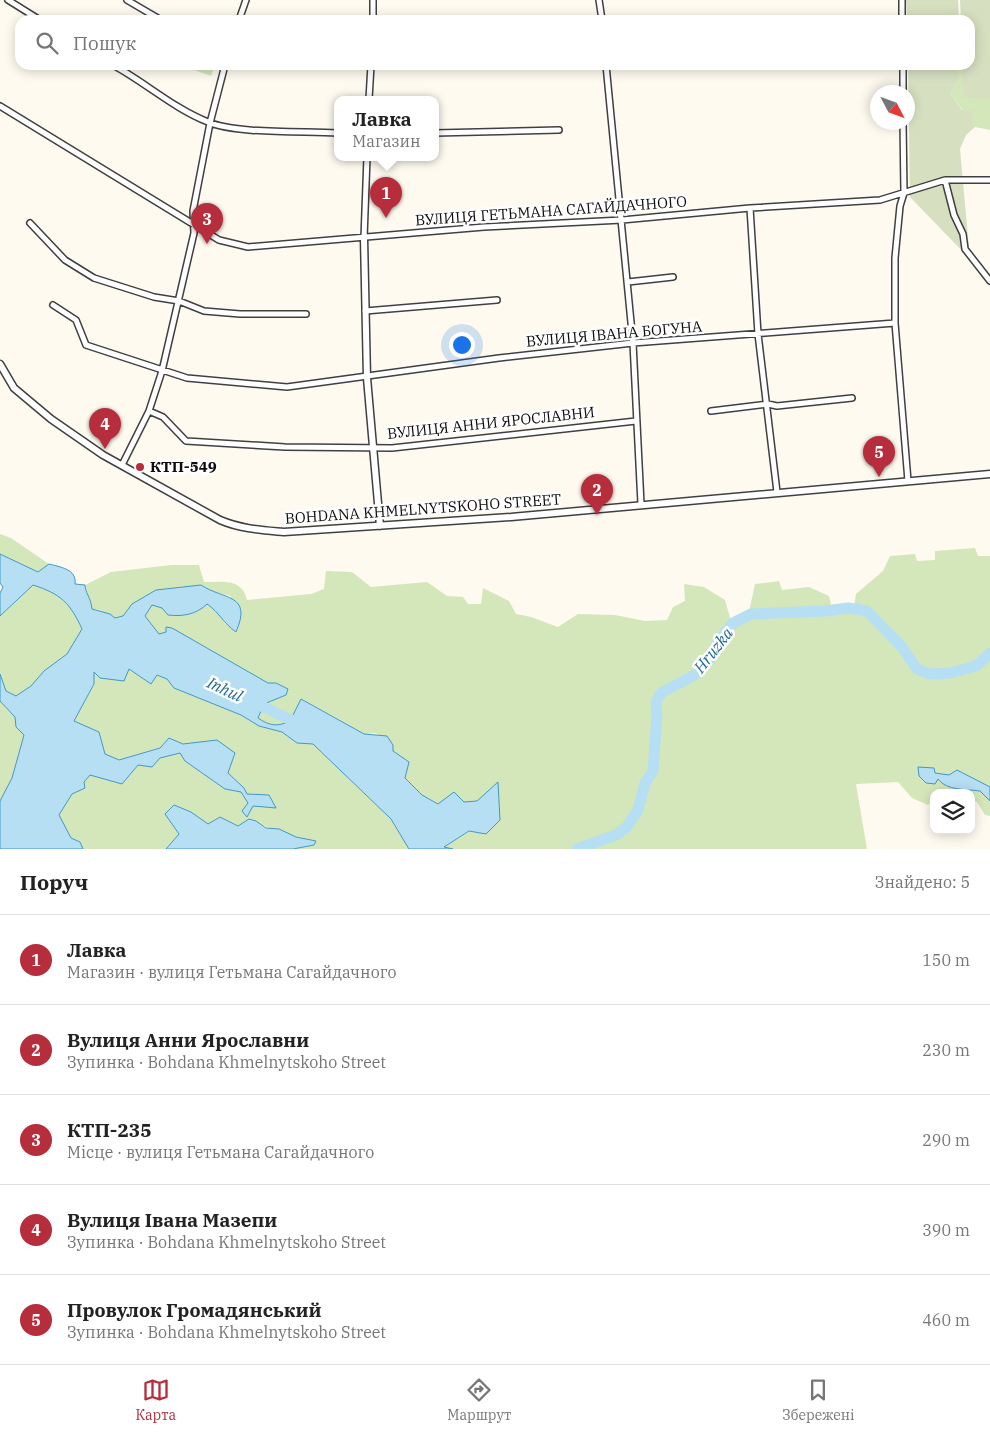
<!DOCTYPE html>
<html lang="uk">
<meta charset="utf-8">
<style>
body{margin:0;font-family:"IBM Plex Serif",serif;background:#f2f2f2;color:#222}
.controls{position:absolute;right:15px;bottom:15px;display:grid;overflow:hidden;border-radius:10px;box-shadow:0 2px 12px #0003}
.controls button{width:45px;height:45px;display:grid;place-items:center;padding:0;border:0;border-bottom:1px solid #e0e0e0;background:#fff;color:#222;font:25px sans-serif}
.compass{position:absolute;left:870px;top:85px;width:45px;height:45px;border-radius:50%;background:#fff;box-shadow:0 2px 12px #0003;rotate:131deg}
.you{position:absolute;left:461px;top:344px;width:18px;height:18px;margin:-12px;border:4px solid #fff;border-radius:50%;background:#1a73e8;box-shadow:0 0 0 8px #1a73e833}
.badge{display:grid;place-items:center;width:32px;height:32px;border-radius:50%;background:#b62d3b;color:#fff;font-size:16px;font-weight:700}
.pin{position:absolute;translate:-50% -41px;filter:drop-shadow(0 1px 2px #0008)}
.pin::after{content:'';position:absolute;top:26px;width:18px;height:15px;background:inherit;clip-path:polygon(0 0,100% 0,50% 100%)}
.popup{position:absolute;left:334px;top:96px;width:105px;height:65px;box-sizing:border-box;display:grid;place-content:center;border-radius:10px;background:#fff;filter:drop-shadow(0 1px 4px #0005);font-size:16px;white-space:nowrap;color:#767676}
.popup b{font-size:19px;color:#222}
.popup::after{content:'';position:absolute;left:50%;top:100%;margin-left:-10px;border:10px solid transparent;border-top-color:#fff}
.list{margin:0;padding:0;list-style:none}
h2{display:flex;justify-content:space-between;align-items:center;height:65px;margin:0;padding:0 20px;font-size:21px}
h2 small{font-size:16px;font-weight:400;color:#767676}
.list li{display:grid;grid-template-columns:32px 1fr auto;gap:15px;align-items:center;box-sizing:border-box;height:90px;padding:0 20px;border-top:1px solid #e0e0e0}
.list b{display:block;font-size:19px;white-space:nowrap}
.list p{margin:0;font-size:16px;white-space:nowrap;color:#767676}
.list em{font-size:16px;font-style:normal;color:#767676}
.icon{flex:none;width:28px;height:28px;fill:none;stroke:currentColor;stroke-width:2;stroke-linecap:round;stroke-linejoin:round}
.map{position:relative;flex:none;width:990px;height:849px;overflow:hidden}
.search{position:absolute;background:#fff;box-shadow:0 2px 12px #0003;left:15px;right:15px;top:15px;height:55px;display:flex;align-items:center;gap:12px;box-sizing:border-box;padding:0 18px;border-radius:15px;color:#767676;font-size:19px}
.sheet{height:515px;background:#fff}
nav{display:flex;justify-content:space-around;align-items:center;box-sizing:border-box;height:70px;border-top:1px solid #e0e0e0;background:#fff;font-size:14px;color:#767676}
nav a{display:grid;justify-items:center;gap:2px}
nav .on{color:#b62d3b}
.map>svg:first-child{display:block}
</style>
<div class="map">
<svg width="990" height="849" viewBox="0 0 990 849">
<rect width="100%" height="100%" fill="#fefaef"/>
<!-- green -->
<path fill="#d4e7ba" d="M 990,20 L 990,130 L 975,127 L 951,94 L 958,81 L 958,65 L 970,65 Z
M 180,65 L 215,65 L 211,76 Z
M 0,534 L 11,538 L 49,564 L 38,572 L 0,554 Z
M 975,548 L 978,556 L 990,556 L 990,816 L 985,815 L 977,802 L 971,800 L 971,793 L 934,793 L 934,800 L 928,805 L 912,798 L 898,782 L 856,784 L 867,849 L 453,849 L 444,847 L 470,831 L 498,783 L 477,801 L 438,804 L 422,795 L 405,778 L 392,751 L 376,733 L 364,734 L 302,699 L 291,721 C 277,727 271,726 258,718 L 265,704 L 286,695 L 276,683 L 268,683 L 166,632 L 159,634 L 145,616 L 152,605 L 162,607 L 168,615 C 182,617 197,615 207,604 L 218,612 L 226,625 L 231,596 L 210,591 L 201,585 L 156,590 L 132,604 L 123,616 L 115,618 L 99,610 L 92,609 L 85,585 L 111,572 L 171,565 L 199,565 L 204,582 C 223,582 242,578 247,600 L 311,594 L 324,589 L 326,571 L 352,572 L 371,587 L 427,582 L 447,596 L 463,597 L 468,604 L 481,604 L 483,588 L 509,601 L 516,614 L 531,617 L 558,627 L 578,614 L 615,615 L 645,621 L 667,620 L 673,607 L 685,601 L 684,584 L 704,587 L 725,600 L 731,621 L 749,612 L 755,584 L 779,581 L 782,590 L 809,587 L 829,596 L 832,609 L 854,606 L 856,594 L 883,571 L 890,556 L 915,554 L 917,561 L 935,560 L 935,551 Z
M 33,585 C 61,594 70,603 82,629 L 67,654 L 44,671 L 31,686 L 16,696 L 6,691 L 0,674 L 0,616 Z
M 129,669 L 151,684 L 157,675 L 167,679 L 174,688 L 241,715 L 259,726 L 282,732 L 297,743 L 313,744 L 391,819 L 409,849 L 293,849 L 314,845 L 316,841 C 299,838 269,830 256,821 L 238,826 L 220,817 L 208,824 L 191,812 L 179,834 L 166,849 L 83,849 L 80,842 L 71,838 L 59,815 L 72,794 L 85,788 L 84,782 L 90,775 L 122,784 L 138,765 L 152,767 L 160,758 L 180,753 L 225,789 L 241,792 L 248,803 L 247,816 L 253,806 L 244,788 L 228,773 L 217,741 L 183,744 L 169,738 L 161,747 L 119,760 L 105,754 L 99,732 L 73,722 L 94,685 L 93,671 Z
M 0,701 L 15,717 L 16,727 L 24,735 L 12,778 L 0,801 Z"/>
<!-- cemetery -->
<path fill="#d7dfc1" d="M 906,0 L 958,0 L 959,20 L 907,20 Z
M 960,0 L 990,0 L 990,99 L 962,97 L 962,65 L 970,65 L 970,20 L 961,20 Z
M 908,65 L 958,65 L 958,81 L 951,94 L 962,110 L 973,111 L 972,122 L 975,127 L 966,135 L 960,149 L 970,259 L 910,197 Z"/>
<!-- water -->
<path fill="#b6dff3" stroke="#4198c6" d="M 0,554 L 38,572 L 49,564 C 60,567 77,569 75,584 L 85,585 C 85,592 91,598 92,609 L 110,614 L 115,618 L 123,616 L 132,604 L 156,590 L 201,585 C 223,600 253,593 236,632 C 224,624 219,612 207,604 C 197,614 183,617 168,615 L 162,608 L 152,605 L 145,616 L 159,634 L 166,632 L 166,627 L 172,628 L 268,683 L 276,683 L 288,689 L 286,695 L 264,704 L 258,718 C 270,726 277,727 290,721 L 301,699 L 364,734 L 387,736 L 393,745 L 393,751 L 409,762 L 405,778 L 422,795 L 438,804 L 454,792 L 464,802 L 477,801 L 498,782 L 500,820 L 486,834 L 469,831 L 444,847 L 453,849 L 409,849 L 391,819 L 313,744 L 297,743 L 282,732 L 259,726 L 241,715 L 174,688 L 167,679 L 157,675 L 151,684 L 129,669 L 124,681 L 100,678 L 94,672 L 94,684 L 74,721 L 99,732 L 105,754 L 119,760 L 160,748 L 169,738 L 183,744 L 217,740 L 235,753 L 228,773 L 244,788 L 247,794 L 269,795 L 276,808 L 253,806 L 247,817 L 242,811 L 248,803 L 241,792 L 225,789 L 185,761 L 180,753 L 160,758 L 152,767 L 138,765 L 122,784 L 90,775 L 84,782 L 85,788 L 72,794 L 59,815 L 71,838 L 80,842 L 83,849 L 0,849 L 0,801 L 12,778 L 24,735 L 16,727 L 15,717 L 0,701 L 0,674 L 6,691 L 16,696 L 31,686 L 44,671 L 67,654 L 82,629 C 70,603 61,594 33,585 L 0,616 L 0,593 L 3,587 L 0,583 Z
M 918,767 L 934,768 L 935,773 L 949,775 L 957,770 L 990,787 L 990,801 L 980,791 C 966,789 947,791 938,779 L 935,784 L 926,783 L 919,776 Z
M 174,805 L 191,812 L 208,824 L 220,817 L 238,826 L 249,819 L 256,821 L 266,828 L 279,829 L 296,837 L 316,841 L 314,845 L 293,849 L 166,849 L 179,834 L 165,814 Z"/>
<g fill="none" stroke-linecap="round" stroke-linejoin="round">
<!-- river -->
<path stroke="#b6dff3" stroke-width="11" d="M 251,701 L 304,726
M 577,849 L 616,835 L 627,827 L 638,810 L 645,783 L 653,771 L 657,715 L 656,702 L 661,693 L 698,673 L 710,659 L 718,642 L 733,623 L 751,614 L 826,611 L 848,608 L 867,611 L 902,647 L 917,669 L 929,674 L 950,673 L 976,666 L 990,653"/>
<!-- minor casing -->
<g stroke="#404040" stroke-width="8">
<path id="minor" d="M 8,0 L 40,20
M 127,0 L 161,20
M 599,0 L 602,20
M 902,0 L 902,20
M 239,20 L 246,0
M 373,20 L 373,0
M 113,65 C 146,83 173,108 208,122 C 236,134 304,131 337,133
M 606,65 L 633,343 L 641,504
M 903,65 L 903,92
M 369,99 L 371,65
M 0,106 L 219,240 L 248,247 L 484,227 L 622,220 L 750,208 L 880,200 L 945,180 L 990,180
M 903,122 L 904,193 L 900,206 L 895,258 L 895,323 L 908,481
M 435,133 L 559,130
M 945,180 L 954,215 L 963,234 L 965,249 L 990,281
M 750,208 L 758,334 L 777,492
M 30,223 L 65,260 L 94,278 L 154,297 L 179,301 L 204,311 L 240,314 L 306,314
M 364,238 L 367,157
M 628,282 L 673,277
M 53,305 L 76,320 L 86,345 L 187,378 L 287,387 L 499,358 L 633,343 L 895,323
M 365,311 L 497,300
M 149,411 L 163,417 L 186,441 L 285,447 L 392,448 L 636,421
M 711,411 L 768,404 L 777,406 L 852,398
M 122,465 L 149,411 L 162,371 L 194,233 L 193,211 L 210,123 L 225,65"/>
</g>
<!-- tertiary casing -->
<g stroke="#404040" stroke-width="9">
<path id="tertiary" d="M 364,238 L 367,378 L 380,526
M 0,364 L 14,388 L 51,419 L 103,455 L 220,520 C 241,529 262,530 284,532 L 511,517 L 990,474"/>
</g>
<!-- minor -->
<use href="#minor" stroke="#fff" stroke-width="5"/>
<!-- tertiary -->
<use href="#tertiary" stroke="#fff" stroke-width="6"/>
</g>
<!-- markers -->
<circle fill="#b62d3b" stroke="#fff" stroke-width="2" cx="140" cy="467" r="5"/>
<g text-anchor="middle" stroke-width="5" stroke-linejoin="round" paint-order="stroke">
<!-- street labels -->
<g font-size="15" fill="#0d0d0d" stroke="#fff">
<text transform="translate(551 211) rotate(-4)" y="5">ВУЛИЦЯ ГЕТЬМАНА САГАЙДАЧНОГО</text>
<text transform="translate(614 334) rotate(-5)" y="5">ВУЛИЦЯ ІВАНА БОГУНА</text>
<text transform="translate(491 423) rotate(-6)" y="5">ВУЛИЦЯ АННИ ЯРОСЛАВНИ</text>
<text transform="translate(423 509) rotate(-4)" y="5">BOHDANA KHMELNYTSKOHO STREET</text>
</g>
<!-- poi labels -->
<g font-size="15" font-weight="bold" fill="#0d0d0d" stroke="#fff" text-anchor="start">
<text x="150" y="472">КТП-549</text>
</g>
<!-- water labels -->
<g font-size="16" font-style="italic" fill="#1e6998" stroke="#fff">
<text transform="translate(713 650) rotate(-52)" y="6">Hruzka</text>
<text transform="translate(225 689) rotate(25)" y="6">Inhul</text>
</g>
</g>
</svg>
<div class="controls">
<button><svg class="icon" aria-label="layers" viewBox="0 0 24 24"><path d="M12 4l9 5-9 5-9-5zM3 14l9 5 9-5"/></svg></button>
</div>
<svg class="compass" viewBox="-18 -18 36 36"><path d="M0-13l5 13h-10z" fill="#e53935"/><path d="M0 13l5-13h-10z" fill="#767676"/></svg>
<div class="you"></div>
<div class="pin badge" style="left:386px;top:218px">1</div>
<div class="popup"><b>Лавка</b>Магазин</div>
<div class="pin badge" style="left:597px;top:515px">2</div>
<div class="pin badge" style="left:207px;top:244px">3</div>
<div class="pin badge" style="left:105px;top:449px">4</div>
<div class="pin badge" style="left:879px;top:477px">5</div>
<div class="search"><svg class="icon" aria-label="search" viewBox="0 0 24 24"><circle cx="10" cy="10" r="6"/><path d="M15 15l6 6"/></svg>Пошук</div>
</div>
<section class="sheet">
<h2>Поруч<small>Знайдено: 5</small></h2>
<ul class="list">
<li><span class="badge">1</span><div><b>Лавка</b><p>Магазин · вулиця Гетьмана Сагайдачного</p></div><em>150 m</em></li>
<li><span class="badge">2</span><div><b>Вулиця Анни Ярославни</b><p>Зупинка · Bohdana Khmelnytskoho Street</p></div><em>230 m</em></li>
<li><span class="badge">3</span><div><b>КТП-235</b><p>Місце · вулиця Гетьмана Сагайдачного</p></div><em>290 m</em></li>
<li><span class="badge">4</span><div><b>Вулиця Івана Мазепи</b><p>Зупинка · Bohdana Khmelnytskoho Street</p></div><em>390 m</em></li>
<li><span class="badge">5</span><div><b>Провулок Громадянський</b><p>Зупинка · Bohdana Khmelnytskoho Street</p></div><em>460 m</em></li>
</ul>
</section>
<nav>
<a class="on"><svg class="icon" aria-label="map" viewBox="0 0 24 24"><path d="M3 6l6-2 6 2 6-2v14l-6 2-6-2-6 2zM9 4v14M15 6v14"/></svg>Карта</a>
<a><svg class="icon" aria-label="directions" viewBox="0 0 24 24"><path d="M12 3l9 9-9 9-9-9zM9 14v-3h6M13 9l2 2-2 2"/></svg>Маршрут</a>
<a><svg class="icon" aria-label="saved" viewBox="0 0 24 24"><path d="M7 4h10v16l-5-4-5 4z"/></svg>Збережені</a>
</nav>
